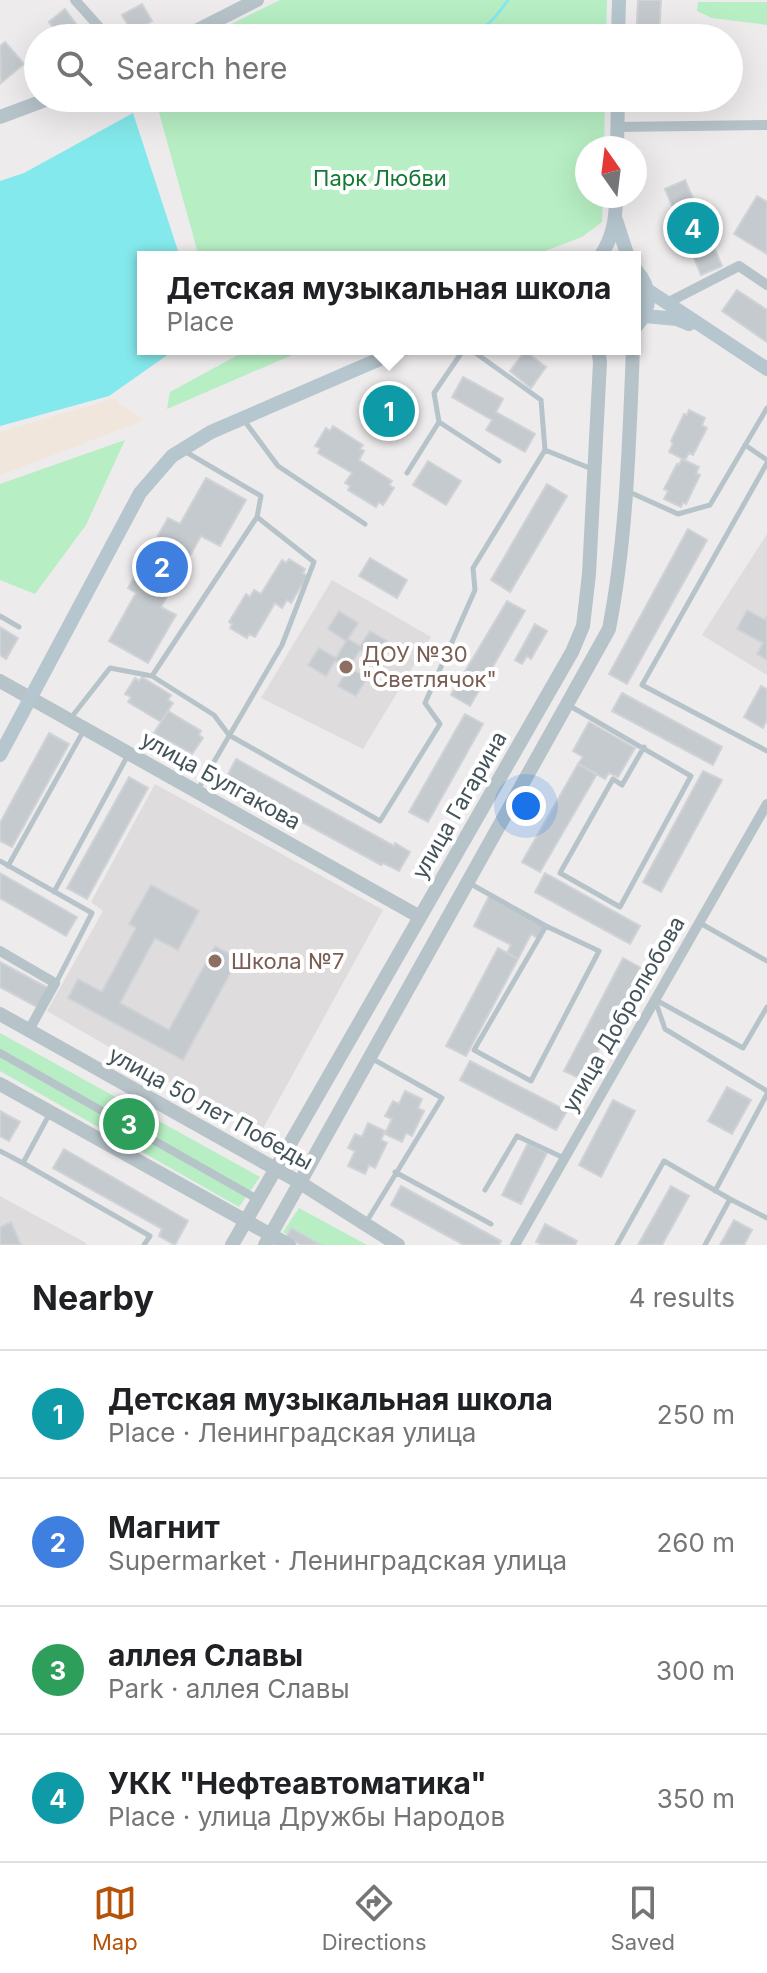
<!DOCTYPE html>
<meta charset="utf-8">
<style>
body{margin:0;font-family:Inter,sans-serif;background:#f2f2f2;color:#202124}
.compass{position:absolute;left:575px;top:136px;width:72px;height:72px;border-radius:50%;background:#fff;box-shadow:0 8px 32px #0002;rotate:346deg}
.you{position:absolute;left:526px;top:806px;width:28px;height:28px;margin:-20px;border:6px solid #fff;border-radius:50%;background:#1a73e8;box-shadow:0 0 0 12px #1a73e833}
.badge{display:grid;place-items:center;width:52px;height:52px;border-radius:50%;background:#b45309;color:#fff;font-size:26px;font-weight:700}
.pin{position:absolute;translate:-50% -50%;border:4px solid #fff;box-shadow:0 2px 8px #0006}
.popup{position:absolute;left:137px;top:251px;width:504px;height:104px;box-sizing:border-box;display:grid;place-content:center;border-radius:0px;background:#fff;filter:drop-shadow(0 2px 6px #0005);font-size:26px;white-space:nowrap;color:#757577}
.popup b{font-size:30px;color:#202124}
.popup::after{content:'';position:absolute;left:50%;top:100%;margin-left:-16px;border:16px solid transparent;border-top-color:#fff}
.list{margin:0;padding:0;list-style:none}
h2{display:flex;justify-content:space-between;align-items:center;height:104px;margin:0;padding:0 32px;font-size:34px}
h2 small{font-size:26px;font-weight:400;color:#757577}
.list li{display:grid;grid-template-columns:52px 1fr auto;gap:24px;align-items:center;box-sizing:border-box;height:128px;padding:0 32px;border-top:2px solid #e0e0e0}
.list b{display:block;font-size:30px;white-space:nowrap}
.list p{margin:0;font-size:26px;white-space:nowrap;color:#757577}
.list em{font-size:26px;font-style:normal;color:#757577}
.icon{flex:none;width:44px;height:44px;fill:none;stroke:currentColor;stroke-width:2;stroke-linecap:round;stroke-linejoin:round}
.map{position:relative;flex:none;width:767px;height:1245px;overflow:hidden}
.search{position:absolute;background:#fff;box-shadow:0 8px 32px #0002;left:24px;right:24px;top:24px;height:88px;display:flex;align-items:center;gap:20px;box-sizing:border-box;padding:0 28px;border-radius:44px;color:#757577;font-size:30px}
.sheet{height:616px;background:#fff}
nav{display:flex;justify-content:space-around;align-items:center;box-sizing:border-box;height:112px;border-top:2px solid #e0e0e0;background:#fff;font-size:22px;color:#757577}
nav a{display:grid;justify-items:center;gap:4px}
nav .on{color:#b45309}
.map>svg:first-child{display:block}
</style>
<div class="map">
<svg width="767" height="1245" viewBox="0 0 767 1245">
<rect width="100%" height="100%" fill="#eeebec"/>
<!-- education -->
<path fill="#dfdcde" d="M 767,534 L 767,675 L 702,635 Z
M 332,580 L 431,637 L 363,749 L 261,698 Z
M 155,784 L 383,910 L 260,1134 L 47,1011 L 103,911 L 91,902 Z
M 0,1196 L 86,1243 L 86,1245 L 0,1245 Z"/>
<!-- green -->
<path fill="#b7eec3" d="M 280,0 L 607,0 L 606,38 L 203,38 Z
M 698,2 L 767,2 L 767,25 L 712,18 L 697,11 Z
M 155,98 L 605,98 L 604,148 L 587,148 L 587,196 L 603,196 L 602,222 L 582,237 L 529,257 L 199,257 Z
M 249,349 L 306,349 L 167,409 L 170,392 Z
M 125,440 L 86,525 L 35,594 L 0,580 L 0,484 Z
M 0,1033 L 260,1177 L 239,1207 L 0,1071 Z
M 299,1208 L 367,1245 L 305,1245 L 283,1232 Z"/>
<!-- sand -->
<path fill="#f1e6db" d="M 116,398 L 119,404 L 145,420 L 0,475 L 0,432 Z"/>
<!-- water -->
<path fill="#84e9ec" d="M 133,113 L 180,257 L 143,257 L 143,349 L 172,349 L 166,356 L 109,396 L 0,426 L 0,181 L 24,173 Z"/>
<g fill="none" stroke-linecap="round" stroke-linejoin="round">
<!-- stream -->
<path stroke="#84e9ec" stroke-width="3" d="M 436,38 L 438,34 L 456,28 C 480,41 495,18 508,0"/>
</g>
<!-- building -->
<path fill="#c5cacf" stroke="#cfd3d7" stroke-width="2" d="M 638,0 L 661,0 L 659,38 L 636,38 Z
M 142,4 L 152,21 L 132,32 L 122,15 Z
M 65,9 L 85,36 L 82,38 L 61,38 L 49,22 Z
M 5,42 L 24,64 L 1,83 L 0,46 Z
M 685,180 L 722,266 L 701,275 L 665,189 Z
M 757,196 L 767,202 L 767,254 L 734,234 Z
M 737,290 L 767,310 L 767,342 L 722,311 Z
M 525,351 L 546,367 L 531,388 L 510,371 Z
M 463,377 L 503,399 L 496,412 L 535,434 L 525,452 L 486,430 L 492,420 L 452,397 Z
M 404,394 L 412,415 L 373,429 L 365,408 Z
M 689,410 L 705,418 L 702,425 L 707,428 L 693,455 L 689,453 L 685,460 L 669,452 L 673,443 L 671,441 L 684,414 L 687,415 Z
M 333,426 L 363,445 L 360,449 L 364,451 L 359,460 L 392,481 L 389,485 L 394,488 L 383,505 L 379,502 L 376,507 L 348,490 L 350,486 L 345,483 L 352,473 L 318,453 L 320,448 L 315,446 L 326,428 L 330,431 Z
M 682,459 L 699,467 L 696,473 L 700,475 L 686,504 L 683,502 L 681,507 L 664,499 L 668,491 L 664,489 L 677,464 L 679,465 Z
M 428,461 L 461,481 L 446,505 L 413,485 Z
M 206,478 L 246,500 L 220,546 L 201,536 L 161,607 L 176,615 L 148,663 L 109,641 L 136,593 L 128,588 L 168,518 L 180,524 Z
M 547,484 L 567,496 L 510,592 L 491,580 Z
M 688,529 L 707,540 L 627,684 L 609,674 Z
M 370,558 L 407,580 L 397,598 L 359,576 Z
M 289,559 L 305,569 L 303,573 L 307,576 L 291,603 L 287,600 L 282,608 L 275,603 L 255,637 L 249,634 L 247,638 L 230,628 L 232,624 L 229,622 L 246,594 L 250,597 L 254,590 L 261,594 L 282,560 L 286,563 Z
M 507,601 L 525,611 L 470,706 L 451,695 Z
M 747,610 L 765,620 L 767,616 L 767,660 L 757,654 L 763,643 L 737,629 Z
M 339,611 L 358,623 L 348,639 L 360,646 L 370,631 L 387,641 L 376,660 L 360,650 L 349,667 L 367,678 L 356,696 L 338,686 L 348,669 L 335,661 L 326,676 L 308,665 L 319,648 L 336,658 L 346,641 L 328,629 Z
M 535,624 L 547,631 L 531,659 L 527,656 L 522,664 L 515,660 Z
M 0,627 L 18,638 L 6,659 L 0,655 Z
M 142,677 L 171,695 L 168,700 L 173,703 L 161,722 L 128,702 L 131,697 L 125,694 L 135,678 L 139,681 Z
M 761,686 L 767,689 L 767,720 L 763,728 L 744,717 Z
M 622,693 L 722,747 L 713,765 L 612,711 Z
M 168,711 L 201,731 L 199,735 L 203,738 L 192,754 L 154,733 Z
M 465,714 L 483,724 L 428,822 L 409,812 Z
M 589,722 L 635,748 L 618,777 L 609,773 L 605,779 L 578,764 L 583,757 L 573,751 Z
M 49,733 L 69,744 L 12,847 L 0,841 L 0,823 Z
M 236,759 L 394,846 L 395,843 L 410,852 L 399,871 L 383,863 L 381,865 L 225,780 Z
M 578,764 L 597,774 L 540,872 L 522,862 Z
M 703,771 L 722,780 L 661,892 L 643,882 Z
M 129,777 L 148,788 L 87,899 L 67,888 Z
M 0,873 L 77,917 L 66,936 L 0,898 Z
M 545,873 L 640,926 L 630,944 L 535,892 Z
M 151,885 L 199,911 L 178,950 L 155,938 L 120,1003 L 169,1030 L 215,946 L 238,959 L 183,1060 L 68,998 L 78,979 L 102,992 L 136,928 L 129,924 Z
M 489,896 L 546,926 L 539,939 L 531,934 L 518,959 L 507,953 L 511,945 L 474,926 Z
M 498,948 L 518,959 L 466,1056 L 446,1046 Z
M 623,958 L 641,968 L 583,1080 L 564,1071 Z
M 0,962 L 48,988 L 37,1007 L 0,987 Z
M 470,1061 L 567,1111 L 556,1130 L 460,1080 Z
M 727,1087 L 751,1100 L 732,1134 L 708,1121 Z
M 405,1091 L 422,1099 L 418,1108 L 424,1111 L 412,1136 L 406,1133 L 402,1142 L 385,1134 L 392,1119 L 385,1116 L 393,1101 L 399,1104 Z
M 613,1100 L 635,1111 L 601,1177 L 579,1165 Z
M 0,1111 L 20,1122 L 9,1141 L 0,1136 Z
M 368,1123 L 385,1131 L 381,1140 L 387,1143 L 375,1168 L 369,1165 L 365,1174 L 348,1166 L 355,1151 L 348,1148 L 355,1134 L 362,1137 Z
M 528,1143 L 547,1153 L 521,1204 L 502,1195 Z
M 64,1149 L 188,1221 L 175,1245 L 159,1236 L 162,1229 L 53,1168 Z
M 401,1186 L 501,1241 L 499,1245 L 464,1245 L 391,1205 Z
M 671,1186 L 689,1196 L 662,1245 L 638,1245 Z
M 734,1220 L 752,1230 L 744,1245 L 720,1245 Z
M 11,1222 L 21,1245 L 0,1245 L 0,1227 Z
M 545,1224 L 577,1241 L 575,1245 L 542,1245 L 536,1242 Z
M 291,1228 L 321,1245 L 301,1245 L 286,1237 Z"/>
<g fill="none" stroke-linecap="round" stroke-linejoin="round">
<!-- service -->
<path stroke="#b6c3c9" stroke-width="5" d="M 470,349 L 541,400 L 545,450
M 243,419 L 278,466 L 365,524
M 439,422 L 434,393 L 464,349
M 745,445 L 767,460
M 767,463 L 642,685 L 767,751
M 407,473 L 439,422 L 499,461
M 627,491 L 678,514 L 710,505 L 767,408
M 0,616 L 19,627
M 152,676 L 214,715 L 229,735 L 380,821 L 440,724 L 425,703 L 475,590 L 473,568 L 545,450 L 592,469
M 570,706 L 691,776 L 620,907 L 560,873 L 613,779 L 622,785 L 644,747
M 70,719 L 110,668 L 152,676 L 257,517 L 261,496 L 186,452
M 197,791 L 282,645 L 314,562 L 257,517
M 0,861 L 92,913 L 56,983
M 8,866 L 84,730
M 469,883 L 546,926 L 474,1050 L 531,1081 L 599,951 L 546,926
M 54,892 L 128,755
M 700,923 L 767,961
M 655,1000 L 665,1029 L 767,1091
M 656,1000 L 743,1048 L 767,1007
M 50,1113 L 23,1163 L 150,1236 L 144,1245
M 0,1151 L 23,1163
M 395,1172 L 491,1224
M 485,1190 L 517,1136 L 564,1158
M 715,1191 L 767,1094
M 730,1199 L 767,1218
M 367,1221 L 442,1098 L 371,1058
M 617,1245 L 664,1161 L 730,1199 L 705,1245"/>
<!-- pedestrian -->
<path stroke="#b6c3c9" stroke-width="8" d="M 0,1053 L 259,1200"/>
<!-- minor -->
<path stroke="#b6c3c9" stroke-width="10" d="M 75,0 L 109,38
M 617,127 L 767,125
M 667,303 L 739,266 L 767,285
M 0,951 L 55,983 L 29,1030
M 515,1245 L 767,804"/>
<!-- tertiary -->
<path stroke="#b6c3c9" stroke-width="14" d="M 182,38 L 257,0
M 0,117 L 51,98
M 0,681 L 420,917
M 0,1014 L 299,1182 L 398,1245
M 0,1084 L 289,1245
M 232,1245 L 572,652 L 583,626 L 589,574 L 600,362 L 598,349
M 265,1245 L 609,629 C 627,537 629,443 633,349"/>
<!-- secondary -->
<path stroke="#b6c6ce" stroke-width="14" d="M 618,38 L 619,0
M 617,148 L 618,98
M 616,220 L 628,257
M 600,257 C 613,237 616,220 616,196
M 635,269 C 653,289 652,308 635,328
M 649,291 L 767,369
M 645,316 L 677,319 L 689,324
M 0,755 L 140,493 L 172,456 L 211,432 L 403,349"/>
</g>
<!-- markers -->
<g fill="#8d6e63" stroke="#fff" stroke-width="3">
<circle cx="346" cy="667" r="8"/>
<circle cx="215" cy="961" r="8"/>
</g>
<g text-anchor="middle" stroke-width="8" stroke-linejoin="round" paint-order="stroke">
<!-- park labels -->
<g font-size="22" fill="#157935" stroke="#fff">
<text x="380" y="186">Парк Любви</text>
</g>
<!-- education labels -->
<g font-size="22" fill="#785e54" stroke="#fff" text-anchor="start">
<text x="362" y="662">ДОУ №30<tspan x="362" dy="25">"Светлячок"</tspan></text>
<text x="231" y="969">Школа №7</text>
</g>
<!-- street labels -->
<g font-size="22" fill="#445359" stroke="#fff">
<text transform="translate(221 780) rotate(29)" y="8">улица Булгакова</text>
<text transform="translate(459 805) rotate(-60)" y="8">улица Гагарина</text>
<text transform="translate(623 1014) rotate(-60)" y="8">улица Добролюбова</text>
<text transform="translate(211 1108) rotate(29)" y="8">улица 50 лет Победы</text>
</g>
</g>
</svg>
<svg class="compass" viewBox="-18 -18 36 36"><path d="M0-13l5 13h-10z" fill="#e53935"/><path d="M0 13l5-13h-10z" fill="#757577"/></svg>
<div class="you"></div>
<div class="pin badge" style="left:389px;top:411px;background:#0f9aa8">1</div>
<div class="popup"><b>Детская музыкальная школа</b>Place</div>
<div class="pin badge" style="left:162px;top:567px;background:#3f7fe0">2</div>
<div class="pin badge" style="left:129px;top:1124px;background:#2e9e5b">3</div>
<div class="pin badge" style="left:693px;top:228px;background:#0f9aa8">4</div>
<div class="search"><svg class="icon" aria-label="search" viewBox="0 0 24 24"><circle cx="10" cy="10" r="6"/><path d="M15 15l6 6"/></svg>Search here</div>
</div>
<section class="sheet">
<h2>Nearby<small>4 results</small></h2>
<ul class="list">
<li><span class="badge" style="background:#0f9aa8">1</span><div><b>Детская музыкальная школа</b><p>Place · Ленинградская улица</p></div><em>250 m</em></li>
<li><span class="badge" style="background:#3f7fe0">2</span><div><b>Магнит</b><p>Supermarket · Ленинградская улица</p></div><em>260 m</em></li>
<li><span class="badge" style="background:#2e9e5b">3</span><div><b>аллея Славы</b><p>Park · аллея Славы</p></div><em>300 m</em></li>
<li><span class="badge" style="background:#0f9aa8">4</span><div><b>УКК &quot;Нефтеавтоматика&quot;</b><p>Place · улица Дружбы Народов</p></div><em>350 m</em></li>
</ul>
</section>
<nav>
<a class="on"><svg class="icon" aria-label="map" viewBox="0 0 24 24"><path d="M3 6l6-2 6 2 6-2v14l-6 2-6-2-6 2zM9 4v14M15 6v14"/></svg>Map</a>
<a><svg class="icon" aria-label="directions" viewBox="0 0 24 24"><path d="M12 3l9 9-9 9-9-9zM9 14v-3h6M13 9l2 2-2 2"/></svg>Directions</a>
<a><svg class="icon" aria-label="saved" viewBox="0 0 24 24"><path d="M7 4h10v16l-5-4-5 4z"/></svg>Saved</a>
</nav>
